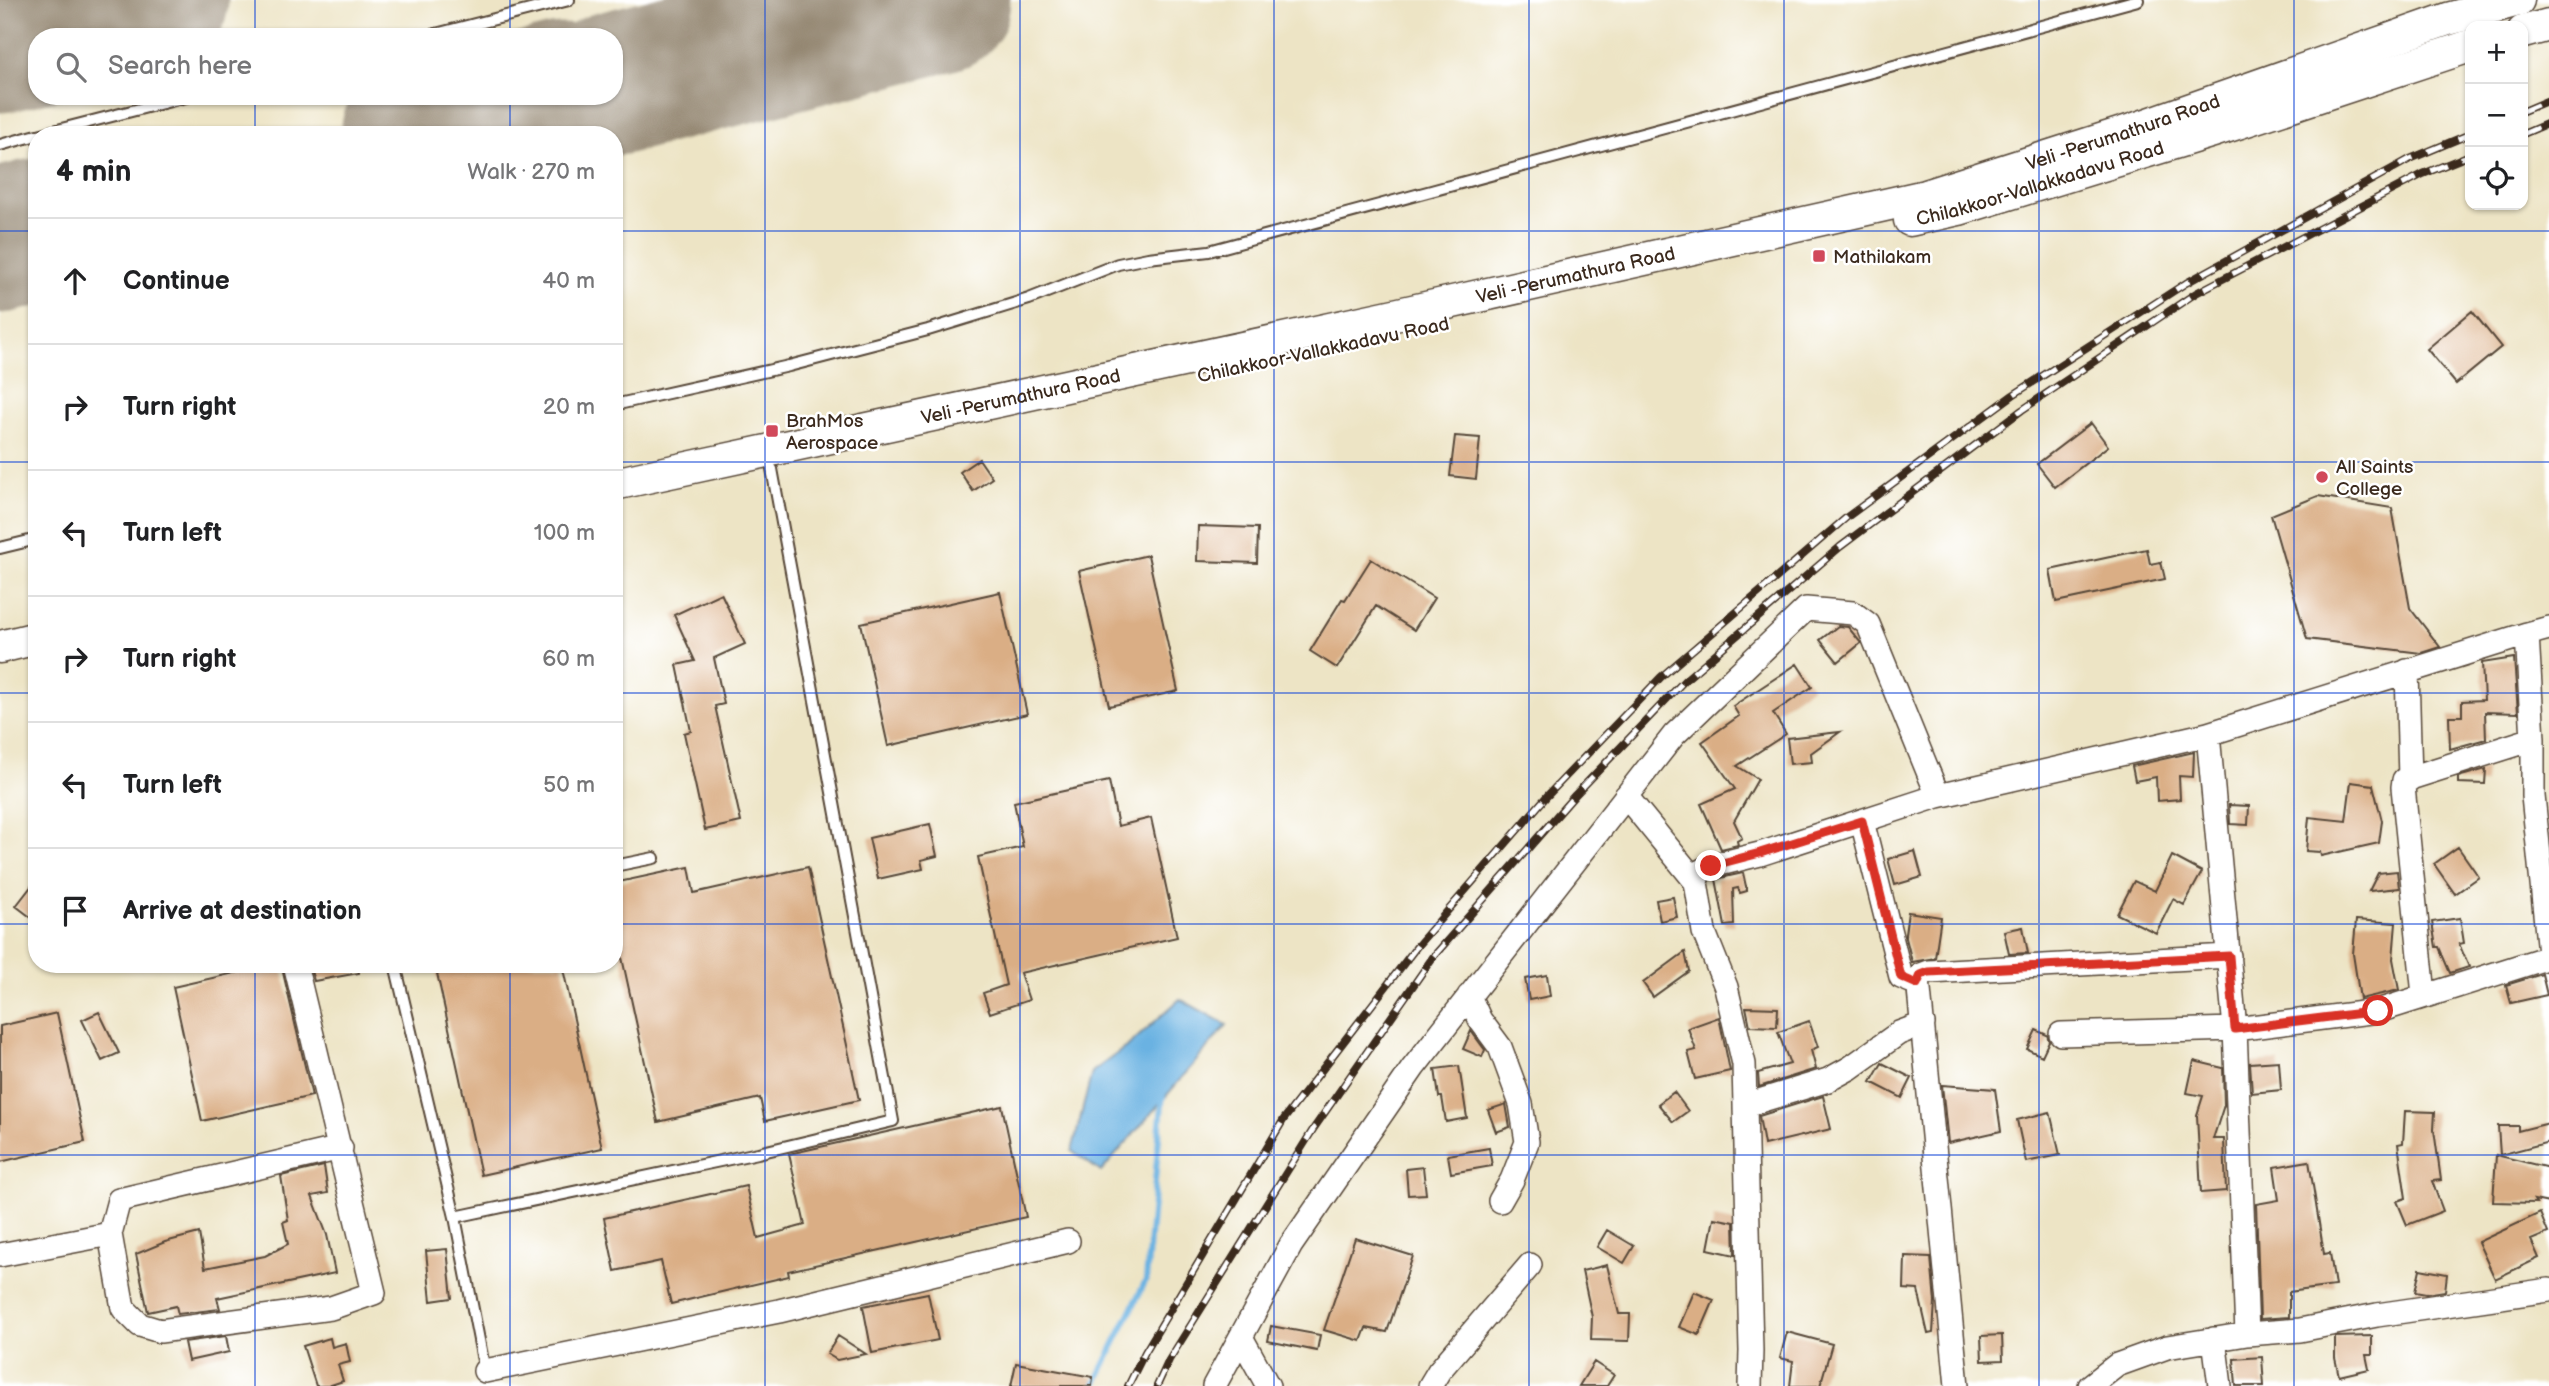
<!DOCTYPE html>
<meta charset="utf-8">
<style>
body{margin:0;font-family:"Balsamiq Sans",sans-serif;background:#f6f6f6;color:#202124}
.controls{position:absolute;right:21px;top:21px;display:grid;overflow:hidden;border-radius:14px;box-shadow:0 2px 5px #0004}
.controls button{width:63px;height:63px;display:grid;place-items:center;padding:0;border:0;border-bottom:2px solid #e0e0e0;background:#fff;color:#202124;font:35px sans-serif}
.stop{position:absolute;width:21px;height:21px;margin:-16px;border:5px solid #d93025;border-radius:50%;background:#fff}
.stop.end{background:#d93025;border-color:#fff;box-shadow:0 2px 7px #0008}
.list{margin:0;padding:0;list-style:none}
h2{display:flex;justify-content:space-between;align-items:center;height:91px;margin:0;padding:0 28px;font-size:30px}
h2 small{font-size:23px;font-weight:400;color:#757577}
.list li{display:grid;grid-template-columns:46px 1fr auto;gap:21px;align-items:center;box-sizing:border-box;height:126px;padding:0 28px;border-top:2px solid #e0e0e0}
.list b{display:block;font-size:26px;white-space:nowrap}
.list em{font-size:23px;font-style:normal;color:#757577}
.icon{flex:none;width:38px;height:38px;fill:none;stroke:currentColor;stroke-width:2;stroke-linecap:round;stroke-linejoin:round}
.map{position:relative;flex:none;width:2549px;height:1386px;overflow:hidden}
.search{position:absolute;background:#fff;box-shadow:0 2px 5px #0004;left:28px;top:28px;width:595px;height:77px;display:flex;align-items:center;gap:18px;box-sizing:border-box;padding:0 24px;border-radius:28px;color:#757577;font-size:26px}
.panel{position:absolute;background:#fff;box-shadow:0 2px 5px #0004;left:28px;top:126px;width:595px;height:847px;border-radius:28px}
.map>svg:first-child{display:block}
</style>
<div class="map">
<svg width="2549" height="1386" viewBox="0 0 2549 1386">
<rect width="100%" height="100%" fill="#fff"/>
<filter id="ink" filterUnits="userSpaceOnUse"><feTurbulence type="fractalNoise" baseFrequency=".0143" numOctaves="2"/><feDisplacementMap in="SourceGraphic" scale="14" xChannelSelector="R" yChannelSelector="G"/><feConvolveMatrix kernelMatrix="1 2 1 2 8 2 1 2 1" color-interpolation-filters="sRGB"/></filter>
<filter id="wash" filterUnits="userSpaceOnUse"><feTurbulence type="fractalNoise" baseFrequency=".00686" numOctaves="4" result="noise"/><feDisplacementMap in="SourceGraphic" scale="28" xChannelSelector="R" yChannelSelector="G"/><feGaussianBlur stdDeviation="1.57" result="paint"/><feColorMatrix in="noise" values="0 0 0 0 0 0 0 0 0 0 0 0 0 0 0 0 0 1.4 0 .05"/><feComposite in="paint" operator="in"/></filter>
<g filter="url(#wash)">
<rect width="100%" height="100%" fill="#ede4c5"/>
<!-- water -->
<path fill="#6ab2e2" stroke="#526e80" stroke-width="2" d="M 1180,999 L 1227,1025 L 1101,1172 L 1072,1151 L 1092,1072 L 1130,1044 Z"/>
<g fill="none" stroke-linecap="round" stroke-linejoin="round">
<!-- stream -->
<path stroke="#6ab2e2" stroke-width="6" d="M 1094,1386 L 1146,1280 L 1163,1093"/>
<!-- runway -->
<path stroke="#948772" stroke-width="145" d="M 0,40 L 156,0
M 614,83 L 938,0
M 413,135 L 563,96
M 0,241 L 37,231"/>
</g>
<g id="blocks">
<!-- building -->
<path fill="#daae85" d="M 2472,311 L 2501,347 L 2456,384 L 2427,349 Z
M 2091,423 L 2108,446 L 2055,487 L 2037,464 Z
M 1455,436 L 1480,438 L 1476,479 L 1450,476 Z
M 979,459 L 992,478 L 973,491 L 960,472 Z
M 2318,496 L 2392,508 L 2410,608 L 2440,647 L 2421,653 L 2307,639 L 2271,515 Z
M 1198,526 L 1258,528 L 1257,563 L 1197,561 Z
M 2147,549 L 2150,564 L 2161,562 L 2165,579 L 2056,602 L 2050,570 Z
M 1148,555 L 1178,691 L 1109,706 L 1079,571 Z
M 1371,559 L 1434,598 L 1414,630 L 1376,606 L 1337,668 L 1310,651 L 1342,599 L 1345,600 Z
M 1000,592 L 1027,714 L 888,746 L 861,623 Z
M 721,593 L 745,644 L 714,658 L 724,704 L 715,706 L 741,822 L 705,830 L 684,733 L 691,731 L 677,665 L 695,661 L 674,615 Z
M 1838,626 L 1848,627 L 1861,643 L 1838,662 L 1820,640 Z
M 2514,658 L 2518,713 L 2485,712 L 2486,739 L 2450,749 L 2449,716 L 2462,716 L 2462,701 L 2484,700 L 2482,663 Z
M 1797,664 L 1812,687 L 1773,713 L 1786,734 L 1737,766 L 1758,779 L 1734,821 L 1742,838 L 1737,841 L 1738,845 L 1721,849 L 1701,804 L 1735,789 L 1702,742 L 1739,716 L 1733,706 Z
M 1840,732 L 1811,753 L 1812,762 L 1790,764 L 1787,738 Z
M 2194,752 L 2193,777 L 2179,776 L 2180,799 L 2157,801 L 2156,777 L 2135,781 L 2132,766 Z
M 2486,769 L 2485,784 L 2458,783 L 2458,777 Z
M 1109,781 L 1118,826 L 1151,818 L 1177,937 L 1020,973 L 1029,1000 L 990,1013 L 983,993 L 1006,985 L 978,857 L 1023,847 L 1014,802 Z
M 2351,782 L 2373,785 L 2382,821 L 2379,843 L 2321,856 L 2320,852 L 2306,851 L 2309,817 L 2346,821 Z
M 2229,805 L 2249,806 L 2248,825 L 2230,824 Z
M 930,824 L 937,856 L 921,860 L 923,869 L 878,879 L 869,838 Z
M 2458,847 L 2479,877 L 2455,894 L 2434,864 Z
M 1915,851 L 1922,877 L 1895,885 L 1888,859 Z
M 2172,856 L 2202,872 L 2184,905 L 2173,899 L 2156,933 L 2117,914 L 2134,881 L 2155,891 Z
M 689,867 L 694,893 L 808,867 L 859,1100 L 765,1121 L 760,1098 L 658,1122 L 614,921 L 614,883 Z
M 2397,871 L 2399,888 L 2369,891 L 2378,873 Z
M 1743,873 L 1747,891 L 1740,893 L 1738,888 L 1733,889 L 1734,925 L 1725,926 L 1716,879 Z
M 37,879 L 37,922 L 16,906 Z
M 1673,897 L 1677,917 L 1660,921 L 1656,900 Z
M 1908,912 L 1941,917 L 1935,958 L 1912,962 L 1905,934 Z
M 2460,918 L 2464,943 L 2459,944 L 2469,967 L 2450,973 L 2439,947 L 2436,947 L 2432,922 Z
M 2356,920 L 2396,923 L 2393,959 L 2399,990 L 2360,999 L 2353,954 Z
M 2023,927 L 2028,953 L 2009,954 L 2004,931 Z
M 1685,952 L 1689,971 L 1653,997 L 1643,983 Z
M 274,964 L 281,964 L 312,1096 L 202,1121 L 173,987 Z
M 309,964 L 358,964 L 359,973 L 314,981 Z
M 435,964 L 562,964 L 602,1148 L 481,1175 Z
M 2542,974 L 2547,995 L 2511,1003 L 2506,985 Z
M 1547,975 L 1550,996 L 1529,1000 L 1525,979 Z
M 1746,1007 L 1778,1008 L 1777,1027 L 1750,1026 Z
M 99,1012 L 119,1053 L 102,1061 L 82,1020 Z
M 57,1013 L 85,1142 L 0,1162 L 0,1026 Z
M 1719,1017 L 1730,1071 L 1695,1079 L 1688,1052 L 1696,1050 L 1688,1028 Z
M 1809,1021 L 1818,1047 L 1811,1050 L 1816,1069 L 1759,1087 L 1758,1073 L 1790,1064 L 1778,1032 Z
M 2036,1030 L 2047,1035 L 2049,1041 L 2042,1056 L 2027,1049 Z
M 1471,1031 L 1485,1050 L 1482,1057 L 1463,1049 Z
M 2194,1061 L 2223,1068 L 2224,1105 L 2213,1139 L 2224,1139 L 2226,1191 L 2201,1193 L 2197,1115 L 2203,1096 L 2187,1093 Z
M 2279,1061 L 2281,1090 L 2252,1093 L 2250,1063 Z
M 1882,1063 L 1912,1078 L 1902,1098 L 1871,1082 Z
M 1459,1066 L 1467,1118 L 1446,1122 L 1442,1097 L 1439,1097 L 1435,1069 Z
M 1942,1085 L 1995,1089 L 2001,1131 L 1948,1143 Z
M 1674,1092 L 1688,1111 L 1673,1122 L 1658,1104 Z
M 1823,1096 L 1831,1129 L 1764,1145 L 1759,1116 Z
M 1506,1104 L 1510,1127 L 1496,1132 L 1488,1110 Z
M 1002,1106 L 1026,1217 L 788,1271 L 789,1276 L 671,1304 L 661,1261 L 615,1271 L 604,1218 L 746,1186 L 758,1238 L 805,1225 L 789,1154 Z
M 2405,1111 L 2435,1112 L 2434,1130 L 2441,1180 L 2432,1181 L 2443,1211 L 2407,1225 L 2397,1201 L 2406,1198 L 2398,1144 L 2403,1143 Z
M 2050,1112 L 2060,1155 L 2026,1162 L 2017,1120 Z
M 2549,1123 L 2549,1142 L 2500,1155 L 2498,1126 L 2518,1126 L 2518,1131 Z
M 1489,1148 L 1492,1166 L 1451,1173 L 1448,1155 Z
M 2496,1155 L 2549,1168 L 2549,1203 L 2534,1200 L 2536,1203 L 2493,1202 Z
M 2309,1161 L 2324,1254 L 2330,1253 L 2335,1286 L 2289,1292 L 2289,1317 L 2260,1319 L 2256,1204 L 2279,1200 L 2274,1167 Z
M 324,1166 L 328,1193 L 312,1196 L 327,1235 L 335,1273 L 217,1298 L 220,1309 L 178,1314 L 176,1306 L 148,1312 L 136,1254 L 165,1242 L 199,1233 L 205,1268 L 265,1256 L 288,1244 L 283,1222 L 288,1220 L 281,1176 Z
M 1423,1167 L 1426,1194 L 1408,1195 L 1406,1169 Z
M 2540,1213 L 2548,1233 L 2531,1240 L 2539,1258 L 2495,1279 L 2478,1242 Z
M 1714,1218 L 1734,1222 L 1735,1255 L 1708,1249 Z
M 1607,1230 L 1634,1246 L 1624,1263 L 1597,1247 Z
M 1355,1238 L 1413,1256 L 1387,1332 L 1366,1328 L 1361,1341 L 1324,1330 Z
M 447,1249 L 452,1298 L 431,1301 L 426,1251 Z
M 1905,1256 L 1931,1257 L 1935,1302 L 1933,1333 L 1928,1334 L 1918,1290 L 1904,1289 Z
M 1607,1265 L 1619,1314 L 1630,1314 L 1629,1341 L 1591,1340 L 1592,1317 L 1582,1271 Z
M 2420,1269 L 2447,1274 L 2445,1291 L 2426,1294 L 2415,1292 Z
M 1694,1292 L 1714,1300 L 1699,1335 L 1679,1327 Z
M 928,1293 L 938,1340 L 872,1353 L 863,1306 Z
M 1271,1326 L 1320,1335 L 1317,1351 L 1268,1341 Z
M 1787,1332 L 1832,1344 L 1820,1386 L 1790,1386 L 1793,1361 L 1780,1358 Z
M 2002,1335 L 2003,1360 L 1982,1361 L 1981,1336 Z
M 226,1336 L 229,1352 L 188,1361 L 184,1342 Z
M 838,1336 L 866,1354 L 837,1360 L 827,1354 Z
M 2372,1336 L 2372,1355 L 2366,1355 L 2369,1369 L 2339,1376 L 2335,1358 L 2335,1337 Z
M 330,1338 L 332,1347 L 346,1343 L 350,1362 L 338,1365 L 343,1381 L 328,1386 L 316,1386 L 303,1346 Z
M 2262,1357 L 2264,1386 L 2236,1386 L 2234,1359 Z
M 1594,1362 L 1614,1375 L 1607,1386 L 1579,1386 Z
M 1016,1363 L 1093,1377 L 1092,1386 L 1011,1386 Z"/>
</g>
</g>
<g filter="url(#ink)">
<use href="#blocks" fill-opacity="0" stroke="#564637" stroke-width="2"/>
<g fill="none" stroke-linecap="round" stroke-linejoin="round">
<!-- lane casing -->
<g stroke="#564637" stroke-width="14">
<path id="lane" d="M 424,37 L 569,0
M 38,135 L 190,96
M 0,145 L 37,135
M 614,405 L 789,366 L 928,330 L 1029,299 L 1118,264 L 1148,258 L 1209,251 L 2138,0
M 0,548 L 37,539
M 614,866 L 654,858
M 395,964 L 455,1217 L 485,1371
M 455,1217 L 758,1153 L 893,1121 L 772,469"/>
</g>
<!-- street casing -->
<g stroke="#564637" stroke-width="26">
<path id="street" d="M 2549,628 L 2527,634 L 2533,739 L 2533,796 L 2549,953
M 2407,671 L 2410,779
M 2208,734 L 2235,1029 L 2247,1334
M 1626,796 L 1696,882
M 1862,821 L 1901,977 L 1918,984
M 2424,995 L 2403,787 L 2404,780 L 2533,739
M 1469,996 L 1480,1020 L 1500,1047 L 1521,1104 L 1527,1142 L 1512,1180 L 1500,1201
M 2061,1034 L 2235,1029 L 2378,1011 L 2549,957
M 1746,1105 L 1828,1080 L 1850,1068 L 1899,1033 L 1923,1024
M 110,1234 L 123,1308 L 140,1325 L 160,1331 L 331,1308 L 374,1293 L 295,964
M 0,1255 L 110,1234 L 119,1200 L 341,1148
M 1241,1337 L 1268,1386
M 2214,1339 L 2220,1386
M 485,1371 L 779,1311 L 1068,1241
M 1214,1386 L 1291,1245 L 1413,1068 L 1674,735 L 1806,609 L 1853,613 L 1868,624 L 1938,796 L 2208,734 L 2527,634
M 1430,1386 L 1439,1371 L 1530,1265
M 1750,1386 L 1751,1351 L 1744,1064 L 1726,987 L 1704,932 L 1696,882 L 1699,872 L 1711,866 L 1760,854 L 1938,796
M 1957,1386 L 1918,979 L 1921,975 L 1929,972 L 2229,956
M 2090,1386 L 2117,1365 L 2167,1347 L 2247,1334 L 2300,1330 L 2377,1315 L 2549,1290"/>
</g>
<!-- secondary casing -->
<g stroke="#564637" stroke-width="35">
<g id="secondary">
<path d="M 2523,32 L 2549,25"/>
<path id="s1" d="M 1910,220 L 1959,209 L 2213,131 L 2470,46"/>
<path id="s2" d="M 614,484 L 1399,314 L 1925,196 L 2129,131 L 2448,19 L 2518,0"/>
<path d="M 0,647 L 37,638"/>
</g>
</g>
<!-- lane -->
<use href="#lane" stroke="#fff" stroke-width="10"/>
<!-- street -->
<use href="#street" stroke="#fff" stroke-width="23"/>
<!-- secondary -->
<use href="#secondary" stroke="#fff" stroke-width="32"/>
<!-- rail casing -->
<g stroke="#3b2a1e" stroke-width="8">
<path id="rail" d="M 2523,111 L 2549,100
M 2523,134 L 2549,123
M 1128,1386 L 1145,1352 L 1284,1119 L 1418,945 L 1547,796 L 1661,677 L 1847,517 L 2013,395 L 2186,283 L 2410,159 L 2470,134
M 1157,1386 L 1169,1360 L 1314,1128 L 1433,957 L 1575,795 L 1685,680 L 1840,547 L 2022,410 L 2196,293 L 2423,174 L 2470,155"/>
</g>
<!-- rail -->
<use href="#rail" stroke="#fff" stroke-width="5" stroke-dasharray="16" stroke-linecap="butt"/>
</g>
</g>
<g fill="none" stroke-linecap="round" stroke-linejoin="round" filter="url(#ink)">
<!-- route -->
<path stroke="#d93025" stroke-width="9" d="M 1711,866 L 1760,853 L 1862,821 L 1901,977 L 1917,984 L 1921,975 L 1929,972 L 2229,956 L 2235,1029 L 2378,1011"/>
</g>
<!-- grid -->
<path fill="none" stroke="#1d4ed8" stroke-width="2" stroke-opacity="0.55" d="M 255,0 L 255,37M 510,0 L 510,37M 765,0 L 765,1386M 1020,0 L 1020,1386M 1274,0 L 1274,1386M 1529,0 L 1529,1386M 1784,0 L 1784,1386M 2039,0 L 2039,1386M 2294,0 L 2294,1386M 255,96 L 255,135M 510,96 L 510,135M 0,231 L 37,231M 614,231 L 2549,231M 0,462 L 37,462M 614,462 L 2549,462M 0,693 L 37,693M 614,693 L 2549,693M 0,924 L 37,924M 614,924 L 2549,924M 255,964 L 255,1386M 510,964 L 510,1386M 0,1155 L 2549,1155"/>
<!-- markers -->
<g fill="#d1495b" stroke="#fff" stroke-width="2.5">
<rect x="1812" y="249" width="14" height="14" rx="3.5"/>
<rect x="765" y="424" width="14" height="14" rx="3.5"/>
<circle cx="2322" cy="477" r="7"/>
</g>
<g text-anchor="middle" stroke-width="5" stroke-linejoin="round" paint-order="stroke">
<!-- street labels -->
<g font-size="19" fill="#3b2a1e" stroke="#fff">
<text dy="7" stroke="none"><textPath href="#s2" startOffset="1550">Veli -Perumathura Road</textPath></text>
<text dy="7" stroke="none"><textPath href="#s1" startOffset="135">Chilakkoor-Vallakkadavu Road</textPath></text>
<text dy="7" stroke="none"><textPath href="#s2" startOffset="984">Veli -Perumathura Road</textPath></text>
<text transform="translate(1323 349) rotate(-12)" y="7">Chilakkoor-Vallakkadavu Road</text>
<text dy="7" stroke="none"><textPath href="#s2" startOffset="416">Veli -Perumathura Road</textPath></text>
</g>
<!-- poi labels -->
<g font-size="19" fill="#3b2a1e" stroke="#fff" text-anchor="start">
<text x="1833" y="263">Mathilakam</text>
<text x="786" y="427">BrahMos<tspan x="786" dy="22">Aerospace</tspan></text>
<text x="2336" y="473">All Saints<tspan x="2336" dy="22">College</tspan></text>
</g>
</g>
</svg>
<div class="controls">
<button>+</button>
<button>−</button>
<button><svg class="icon" aria-label="locate" viewBox="0 0 24 24"><circle cx="12" cy="12" r="6"/><path d="M12 2v4M12 18v4M2 12h4M18 12h4"/></svg></button>
</div>
<div class="stop" style="left:2378px;top:1011px"></div>
<div class="stop end" style="left:1711px;top:866px"></div>
<div class="search"><svg class="icon" aria-label="search" viewBox="0 0 24 24"><circle cx="10" cy="10" r="6"/><path d="M15 15l6 6"/></svg>Search here</div>
<section class="panel">
<h2>4 min<small>Walk · 270 m</small></h2>
<ul class="list">
<li><svg class="icon" aria-label="ahead" viewBox="0 0 24 24"><path d="M12 20V5M6 11l6-6 6 6"/></svg><div><b>Continue</b></div><em>40 m</em></li>
<li><svg class="icon" aria-label="right" viewBox="0 0 24 24"><path d="M7 20v-9h11M14 6l5 5-5 5"/></svg><div><b>Turn right</b></div><em>20 m</em></li>
<li><svg class="icon" aria-label="left" viewBox="0 0 24 24"><path d="M17 20v-9H6M10 6l-5 5 5 5"/></svg><div><b>Turn left</b></div><em>100 m</em></li>
<li><svg class="icon" aria-label="right" viewBox="0 0 24 24"><path d="M7 20v-9h11M14 6l5 5-5 5"/></svg><div><b>Turn right</b></div><em>60 m</em></li>
<li><svg class="icon" aria-label="left" viewBox="0 0 24 24"><path d="M17 20v-9H6M10 6l-5 5 5 5"/></svg><div><b>Turn left</b></div><em>50 m</em></li>
<li><svg class="icon" aria-label="arrive" viewBox="0 0 24 24"><path d="M6 21V4h12l-3 4 3 4H6"/></svg><div><b>Arrive at destination</b></div></li>
</ul>
</section>
</div>
